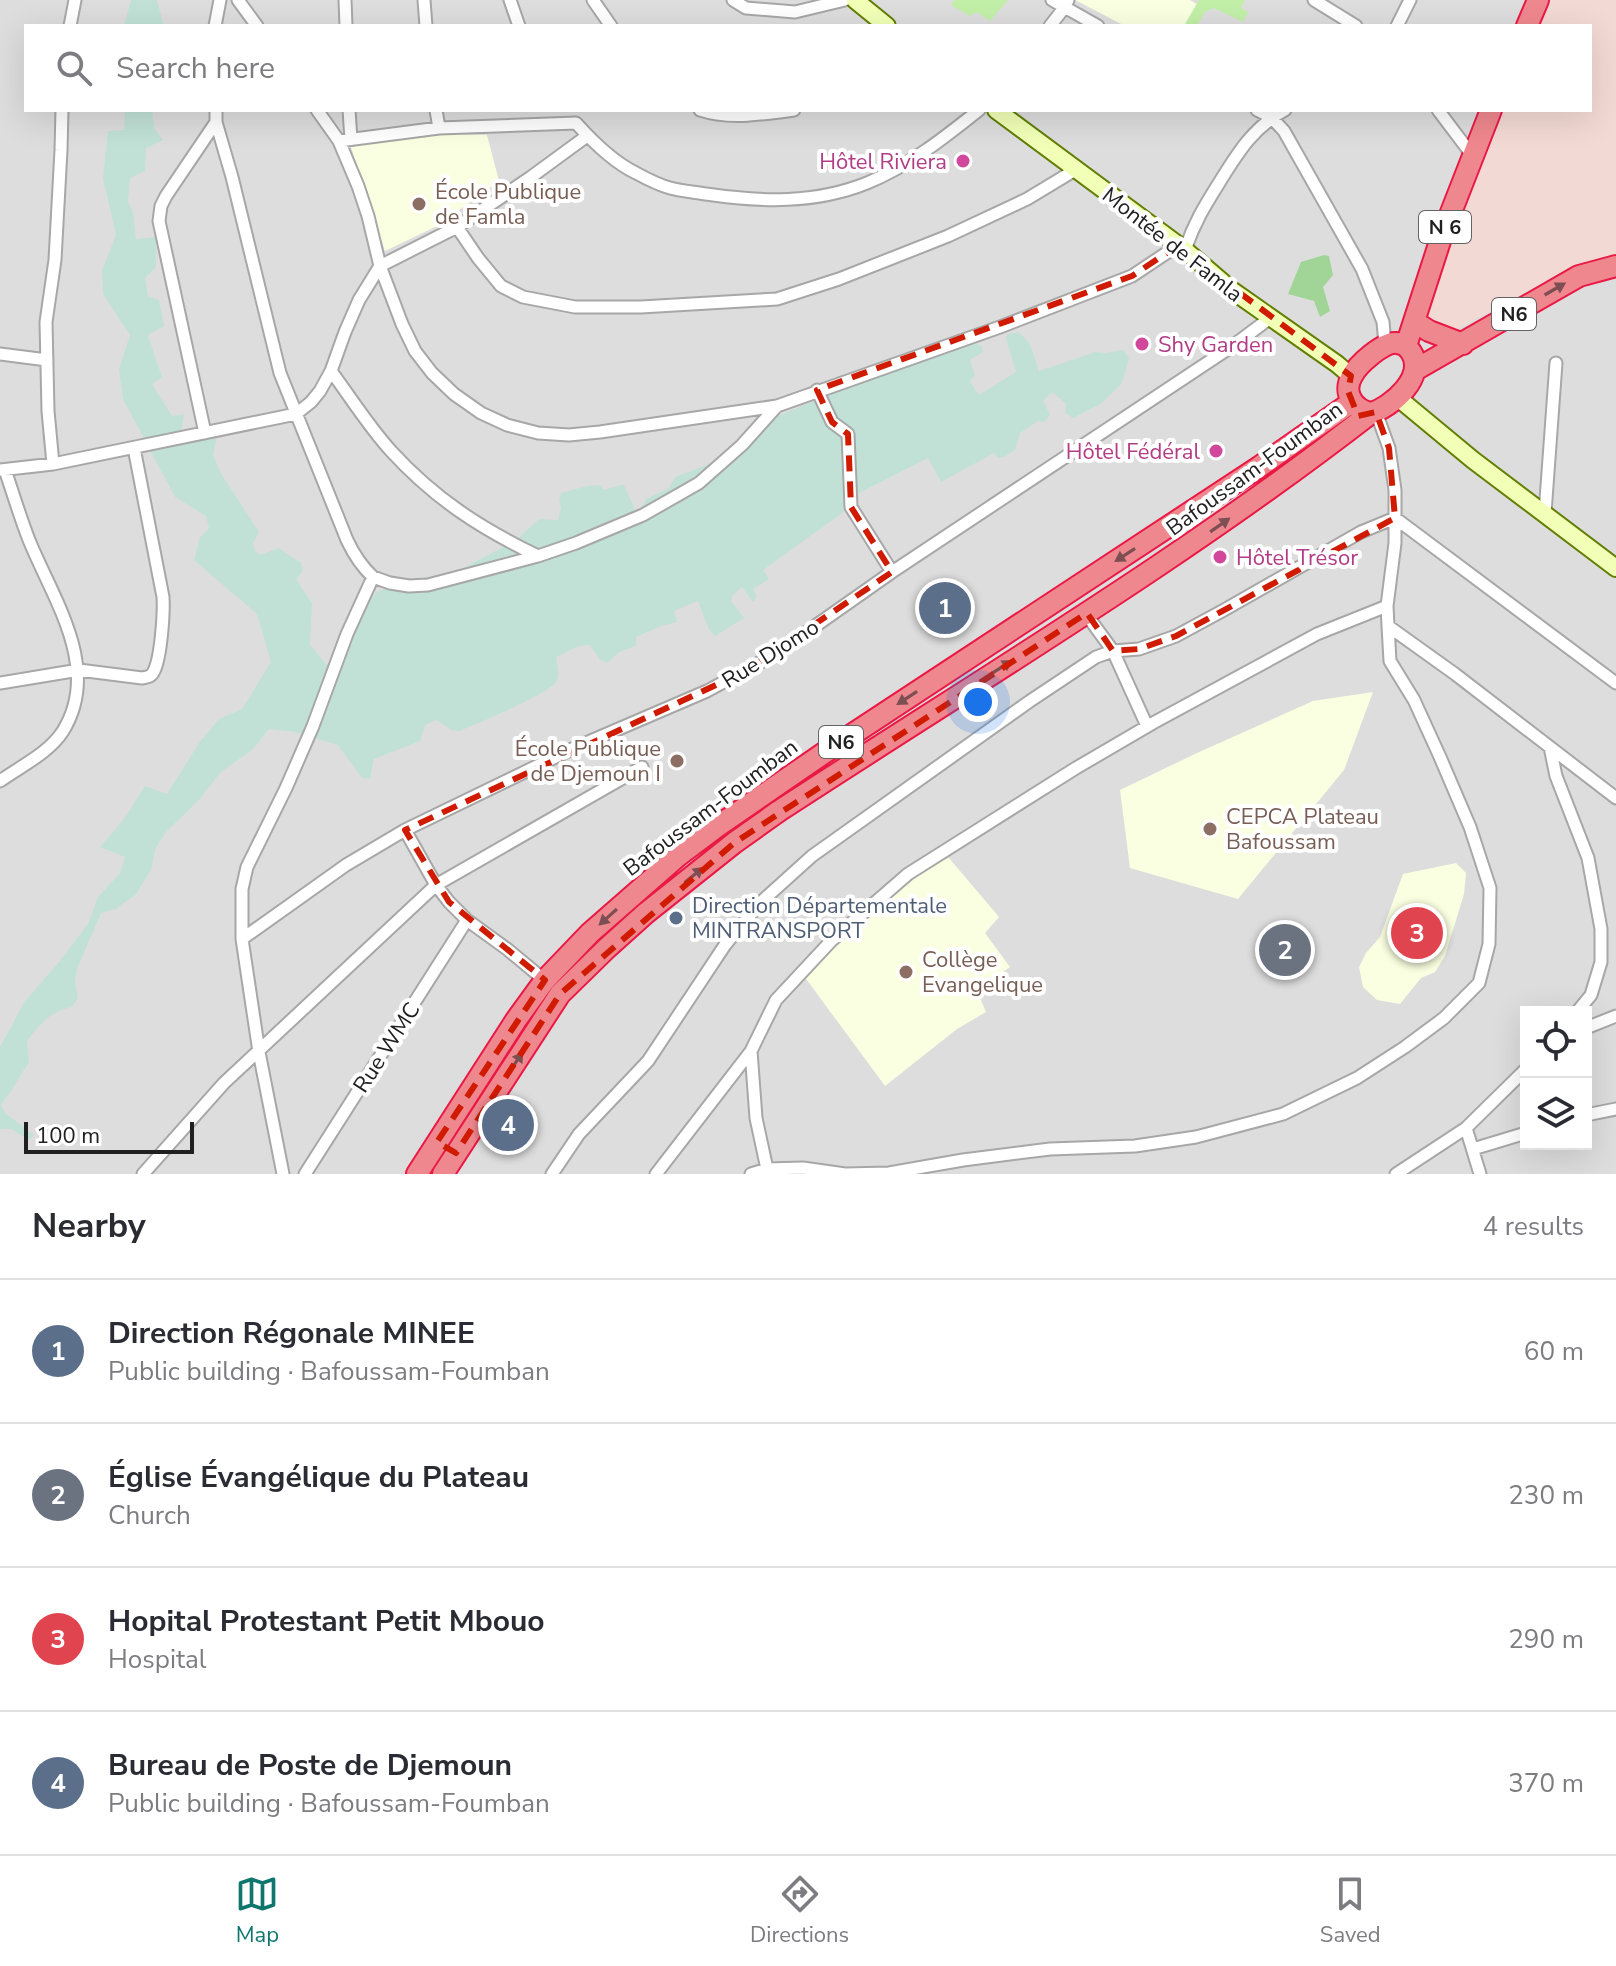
<!DOCTYPE html>
<meta charset="utf-8">
<style>
body{margin:0;font-family:"Nunito Sans",sans-serif;background:#f2f2f3;color:#2b2b33}
.controls{position:absolute;right:24px;bottom:24px;display:grid;overflow:hidden;border-radius:0px;box-shadow:0 8px 32px #0002}
.controls button{width:72px;height:72px;display:grid;place-items:center;padding:0;border:0;border-bottom:2px solid #e1e1e2;background:#fff;color:#2b2b33;font:40px sans-serif}
.scale{position:absolute;left:24px;bottom:20px;width:170px;box-sizing:border-box;padding-left:8px;border:4px solid #202020;border-top:0;font-size:22px;line-height:28px;white-space:nowrap;color:#202020;-webkit-text-stroke:6px #fff;paint-order:stroke}
.you{position:absolute;left:978px;top:702px;width:28px;height:28px;margin:-20px;border:6px solid #fff;border-radius:50%;background:#1a73e8;box-shadow:0 0 0 12px #1a73e833}
.badge{display:grid;place-items:center;width:52px;height:52px;border-radius:50%;background:#0f766e;color:#fff;font-size:26px;font-weight:700}
.pin{position:absolute;translate:-50% -50%;border:4px solid #fff;box-shadow:0 2px 8px #0006}
.list{margin:0;padding:0;list-style:none}
h2{display:flex;justify-content:space-between;align-items:center;height:104px;margin:0;padding:0 32px;font-size:34px}
h2 small{font-size:26px;font-weight:400;color:#7c7c81}
.list li{display:grid;grid-template-columns:52px 1fr auto;gap:24px;align-items:center;box-sizing:border-box;height:144px;padding:0 32px;border-top:2px solid #e1e1e2}
.list b{display:block;font-size:30px;white-space:nowrap}
.list p{margin:0;font-size:26px;white-space:nowrap;color:#7c7c81}
.list em{font-size:26px;font-style:normal;color:#7c7c81}
.icon{flex:none;width:44px;height:44px;fill:none;stroke:currentColor;stroke-width:2;stroke-linecap:round;stroke-linejoin:round}
.map{position:relative;flex:none;width:1616px;height:1174px;overflow:hidden}
.search{position:absolute;background:#fff;box-shadow:0 8px 32px #0002;left:24px;right:24px;top:24px;height:88px;display:flex;align-items:center;gap:20px;box-sizing:border-box;padding:0 28px;border-radius:0px;color:#7c7c81;font-size:30px}
.sheet{height:680px;background:#fff}
nav{display:flex;justify-content:space-around;align-items:center;box-sizing:border-box;height:112px;border-top:2px solid #e1e1e2;background:#fff;font-size:22px;color:#7c7c81}
nav a{display:grid;justify-items:center;gap:4px}
nav .on{color:#0f766e}
.map>svg:first-child{display:block}
</style>
<div class="map">
<svg width="1616" height="1174" viewBox="0 0 1616 1174">
<rect width="100%" height="100%" fill="#f1efe6"/>
<!-- residential -->
<path fill="#dedddd" fill-rule="evenodd" d="M 0,0 L 1616,0 L 1616,1174 L 0,1174 ZM 26,26 L 1590,26 L 1590,110 L 26,110 ZM 1526,1012 L 1586,1012 L 1586,1144 L 1526,1144 Z"/>
<!-- commercial -->
<path fill="#f3d9d4" d="M 1549,0 L 1616,0 L 1616,259 L 1560,273 L 1443,337 L 1420,319 L 1431,279 L 1501,110 L 1590,110 L 1590,26 L 1536,26 Z"/>
<!-- education -->
<path fill="#fbffe1" d="M 1075,0 L 1190,0 L 1197,4 L 1184,26 L 1125,26 Z
M 424,134 L 487,135 L 499,181 L 437,226 L 385,251 L 351,147 Z
M 1373,692 L 1344,770 L 1238,899 L 1130,868 L 1120,790 L 1197,753 L 1313,701 Z
M 949,858 L 999,917 L 985,933 L 1010,967 L 977,991 L 986,1012 L 957,1029 L 885,1086 L 804,976 L 866,914 L 924,867 Z
M 1456,863 L 1466,873 L 1464,894 L 1445,956 L 1435,972 L 1421,978 L 1400,1004 L 1377,1000 L 1363,987 L 1359,967 L 1366,953 L 1380,937 L 1403,874 Z"/>
<!-- grass -->
<path fill="#c2efa8" d="M 955,0 L 1008,0 L 990,21 L 977,12 L 970,16 L 951,5 Z
M 1199,0 L 1245,0 L 1241,8 L 1248,12 L 1243,22 L 1214,8 L 1205,12 L 1197,26 L 1184,26 Z"/>
<!-- forest -->
<path fill="#a1d497" d="M 1324,255 L 1329,256 L 1333,275 L 1323,287 L 1330,311 L 1320,317 L 1314,301 L 1288,294 L 1301,262 Z"/>
<!-- wetland -->
<path fill="#c1e1d6" d="M 131,0 L 157,0 L 163,23 L 161,26 L 124,26 Z
M 125,110 L 152,110 L 154,128 L 163,140 L 146,148 L 145,171 L 130,178 L 128,201 L 133,212 L 136,239 L 156,237 L 156,267 L 145,278 L 148,296 L 159,300 L 164,326 L 148,335 L 162,377 L 152,384 L 172,416 L 184,414 L 180,436 L 217,437 L 213,455 L 220,472 L 259,532 L 253,543 L 255,551 L 260,555 L 279,548 L 301,563 L 303,571 L 296,579 L 312,603 L 310,645 L 326,664 L 345,656 L 361,614 L 376,592 L 411,580 L 458,571 L 516,540 L 539,519 L 558,520 L 561,508 L 559,499 L 561,493 L 587,486 L 600,485 L 604,490 L 621,485 L 624,485 L 635,510 L 640,511 L 646,499 L 669,488 L 675,477 L 712,463 L 756,429 L 761,433 L 775,417 L 936,352 L 977,344 L 982,346 L 983,352 L 970,360 L 975,374 L 970,382 L 979,395 L 1016,372 L 1006,338 L 1007,334 L 1019,332 L 1030,344 L 1039,371 L 1095,352 L 1106,353 L 1123,350 L 1129,358 L 1122,383 L 1102,403 L 1073,418 L 1065,413 L 1066,404 L 1052,392 L 1043,401 L 1050,414 L 1045,422 L 1038,421 L 1020,433 L 1015,450 L 1004,457 L 998,458 L 994,453 L 941,482 L 928,458 L 857,494 L 841,514 L 763,570 L 769,579 L 753,589 L 757,597 L 753,602 L 742,587 L 732,596 L 731,601 L 744,618 L 715,636 L 709,630 L 698,601 L 674,611 L 677,622 L 661,626 L 636,637 L 636,646 L 619,652 L 608,663 L 600,660 L 590,645 L 579,646 L 556,657 C 557,665 561,675 556,682 C 547,695 478,723 460,731 L 451,730 L 437,720 L 425,725 L 420,741 L 374,759 L 370,779 L 362,778 L 338,745 L 296,732 L 269,729 L 253,749 L 220,773 L 198,801 L 167,831 L 156,847 L 151,870 L 136,894 L 116,909 L 101,913 L 77,969 L 75,982 L 78,998 L 72,1007 C 49,1012 41,1023 27,1041 L 29,1063 C 19,1076 13,1091 1,1104 L 5,1113 L 34,1135 L 29,1140 L 11,1129 L 0,1129 L 0,1047 L 25,1001 L 59,962 L 88,924 L 98,897 L 120,873 L 125,857 L 100,847 L 124,819 L 145,786 L 167,794 L 199,743 L 219,719 L 242,709 L 271,662 L 257,614 L 194,560 L 200,537 L 209,528 L 206,516 L 175,497 L 123,399 L 119,369 L 130,335 L 103,294 L 102,270 L 116,235 L 103,178 L 108,131 L 124,130 Z"/>
<g fill="none" stroke-linecap="round" stroke-linejoin="round">
<!-- street casing -->
<g stroke="#a7a7a7" stroke-width="15">
<path id="street" d="M 238,0 L 257,26
M 345,0 L 346,26
M 424,0 L 426,26
M 510,0 L 519,26
M 593,0 L 611,26
M 733,0 L 746,8 L 795,12 L 845,0
M 1052,0 L 1098,26
M 1314,0 L 1356,26
M 70,26 L 75,0
M 215,26 L 220,0
M 1050,26 L 1064,8 L 1068,0
M 1397,26 L 1410,0
M 216,110 L 216,122 L 232,177 L 280,373 L 347,540 C 354,555 361,566 373,577
M 317,110 L 339,141 L 358,186 L 368,216 L 380,266 L 402,324 L 415,351 L 432,373 L 454,394 L 481,413 L 507,425 L 538,433 L 569,435 L 600,432 L 777,406 L 1000,327 L 1132,276 L 1177,246
M 349,110 L 351,139
M 436,110 L 439,128
M 700,110 C 729,120 764,114 794,110
M 1257,110 L 1271,117 L 1284,131 L 1362,269 L 1383,322 L 1385,344
M 1438,110 L 1472,155
M 339,141 L 439,128 L 576,123 C 593,142 613,162 636,173 C 647,179 659,185 670,188 C 681,191 694,192 706,194 C 761,202 815,204 867,183 C 909,166 945,137 979,110
M 457,227 L 478,258 L 501,286 L 523,297 L 575,307 L 641,307 L 777,299 L 839,279 L 948,236 L 1027,199 L 1075,170
M 1185,250 C 1194,223 1204,207 1219,183 C 1237,154 1253,127 1285,110
M 0,354 L 47,360
M 331,371 C 351,398 369,427 391,451 C 435,499 480,528 538,556
M 817,390 L 832,422 L 848,434 L 851,507 L 892,572
M 1376,412 L 1389,448 L 1395,490 L 1395,543 L 1387,606 L 1388,626 L 1455,674 L 1616,798
M 205,433 L 159,221 L 161,206 L 166,196 L 216,122
M 53,464 L 48,411 L 46,322 L 55,260 L 61,150 L 62,110
M 0,470 L 53,464 L 296,414 L 311,402 L 320,391 L 331,371 L 345,332 L 359,300 L 380,266 L 457,227 L 531,177 L 587,136
M 1545,513 L 1556,363
M 1086,614 L 1113,651 L 1147,726
M 0,683 L 79,670 L 142,678 C 148,677 151,677 154,671 C 161,657 164,613 163,597 L 134,448
M 1550,747 L 1556,776 L 1588,858 L 1601,929 L 1601,962 L 1591,995 L 1577,1012
M 0,781 C 21,766 49,753 63,731 C 102,668 53,599 29,540 C 20,517 13,493 5,470
M 405,830 L 436,885 L 449,902 L 467,920 L 507,949 L 548,983
M 242,939 L 346,865 L 405,830 L 572,749 L 707,691 L 774,655 L 892,572 L 1234,345 L 1270,318
M 1586,1028 L 1616,1016
M 751,1051 L 756,1118 L 767,1169
M 1586,1115 L 1616,1109
M 1466,1128 L 1480,1174
M 1473,1149 L 1526,1133
M 143,1174 L 224,1083 L 436,885 L 642,767
M 283,1174 L 259,1052 L 242,939 L 242,889 L 247,867 L 286,788 L 313,726 L 347,634 L 373,577 L 390,583 L 409,586 L 428,585 L 538,556 L 576,543 L 643,515 L 699,483 L 742,445 L 777,406
M 305,1174 L 467,920
M 552,1174 L 579,1134 L 648,1061 L 725,945 L 760,903 L 812,856 L 1030,701 L 1096,657 L 1113,651 L 1139,649 L 1176,636 L 1224,610 L 1361,532 L 1395,518 L 1616,683
M 656,1174 L 751,1051 L 776,1000 L 832,940 L 908,874 L 1076,768 L 1153,723 L 1317,634 L 1387,606
M 751,1174 L 767,1169 L 803,1168 L 845,1174 L 889,1173 L 963,1160 L 1050,1149 L 1135,1146 L 1196,1137 L 1283,1114 L 1357,1078 L 1405,1047 L 1444,1018 L 1479,983 L 1489,944 L 1490,888 L 1470,827 L 1440,757 L 1414,700 L 1390,661 L 1388,626
M 1396,1174 L 1466,1128 L 1526,1069"/>
</g>
<!-- secondary casing -->
<g stroke="#607e00" stroke-width="20">
<path id="secondary" d="M 855,0 L 887,26
M 996,110 L 1185,250 L 1233,291 L 1337,364 L 1351,376
M 1397,397 L 1473,460 L 1616,568"/>
</g>
<!-- highway casing -->
<g stroke="#ea1845" stroke-width="24">
<path id="highway" d="M 1527,26 L 1538,0
M 1415,322 L 1429,331 L 1463,344
M 1406,346 L 1441,238 L 1491,110
M 1415,370 L 1579,276 L 1616,266
M 417,1174 L 516,1020 L 545,980 L 590,933 L 678,856 L 718,826 L 824,753 L 1259,467 L 1352,402
M 443,1174 L 560,994 L 607,948 L 646,913 L 734,843 L 779,811 C 978,681 1183,559 1371,413 C 1392,407 1427,376 1411,352 C 1408,347 1402,343 1396,343 C 1384,341 1357,365 1352,376 C 1342,393 1354,410 1371,413"/>
</g>
<!-- street -->
<use href="#street" stroke="#fff" stroke-width="11"/>
<!-- secondary -->
<use href="#secondary" stroke="#f2ffb7" stroke-width="16"/>
<!-- highway -->
<use href="#highway" stroke="#ef888e" stroke-width="20"/>
</g>
<!-- one-way arrows -->
<defs><path id="oneway-solid" d="M-6-.8H1V-3.2L6.5 0L1 3.2V.8H-6Z" transform="scale(2)"/></defs>
<g fill="#7d4f52">
<use href="#oneway-solid" transform="translate(1555 289) rotate(-30)"/>
<use href="#oneway-solid" transform="translate(1220 525) rotate(-35)"/>
<use href="#oneway-solid" transform="translate(1125 555) rotate(147)"/>
<use href="#oneway-solid" transform="translate(1002 667) rotate(-32)"/>
<use href="#oneway-solid" transform="translate(907 698) rotate(147)"/>
<use href="#oneway-solid" transform="translate(694 875) rotate(-39)"/>
<use href="#oneway-solid" transform="translate(608 917) rotate(138)"/>
<use href="#oneway-solid" transform="translate(516 1062) rotate(-56)"/>
</g>
<!-- marked area -->
<path fill="none" stroke="#d01b00" stroke-width="6" stroke-dasharray="16 10" stroke-linejoin="round" d="M 1177,246 L 1351,376 L 1348,391 L 1358,416 L 1376,412 L 1389,448 L 1395,518 L 1176,636 L 1139,649 L 1113,651 L 1087,613 L 734,843 L 560,994 L 456,1153 L 437,1142 L 545,980 L 449,902 L 405,830 L 744,672 L 892,572 L 851,507 L 848,434 L 832,422 L 817,390 L 1132,276 Z"/>
<!-- markers -->
<g fill="#d1479c" stroke="#fff" stroke-width="3">
<circle cx="963" cy="161" r="8"/>
<circle cx="1142" cy="344" r="8"/>
<circle cx="1216" cy="451" r="8"/>
<circle cx="1220" cy="557" r="8"/>
</g>
<g fill="#8d6e63" stroke="#fff" stroke-width="3">
<circle cx="419" cy="204" r="8"/>
<circle cx="677" cy="761" r="8"/>
<circle cx="1210" cy="829" r="8"/>
<circle cx="906" cy="972" r="8"/>
</g>
<circle fill="#5c6f8a" stroke="#fff" stroke-width="3" cx="676" cy="918" r="8"/>
<g text-anchor="middle" stroke-width="8" stroke-linejoin="round" paint-order="stroke">
<!-- shield labels -->
<g fill="#fff" stroke="#636363" stroke-width="2">
<rect x="1419" y="211" width="52" height="32" rx="6"/>
<rect x="1492" y="298" width="44" height="32" rx="6"/>
<rect x="819" y="726" width="44" height="32" rx="6"/>
</g>
<g font-size="20" font-weight="bold" fill="#202020">
<text x="1445" y="234">N 6</text>
<text x="1514" y="321">N6</text>
<text x="841" y="749">N6</text>
</g>
<!-- hotel labels -->
<g font-size="22" fill="#b23c85" stroke="#fff" text-anchor="end">
<text x="947" y="169">Hôtel Riviera</text>
<text x="1158" y="352" text-anchor="start">Shy Garden</text>
<text x="1200" y="459">Hôtel Fédéral</text>
<text x="1236" y="565" text-anchor="start">Hôtel Trésor</text>
</g>
<!-- education labels -->
<g font-size="22" fill="#785e54" stroke="#fff" text-anchor="start">
<text x="435" y="199">École Publique<tspan x="435" dy="25">de Famla</tspan></text>
<text x="661" y="756" text-anchor="end">École Publique<tspan x="661" dy="25">de Djemoun I</tspan></text>
<text x="1226" y="824">CEPCA Plateau<tspan x="1226" dy="25">Bafoussam</tspan></text>
<text x="922" y="967">Collège<tspan x="922" dy="25">Evangelique</tspan></text>
</g>
<!-- street labels -->
<g font-size="22" fill="#202020" stroke="#fff">
<text transform="translate(1173 244) rotate(38)" y="8">Montée de Famla</text>
<text transform="translate(1254 468) rotate(-36)" y="8">Bafoussam-Foumban</text>
<text transform="translate(770 653) rotate(-32)" y="8">Rue Djomo</text>
<text transform="translate(710 807) rotate(-37)" y="8">Bafoussam-Foumban</text>
<text transform="translate(386 1047) rotate(-57)" y="8">Rue WMC</text>
</g>
<!-- service labels -->
<g font-size="22" fill="#4e5e75" stroke="#fff" text-anchor="start">
<text x="692" y="913">Direction Départementale<tspan x="692" dy="25">MINTRANSPORT</tspan></text>
</g>
</g>
</svg>
<div class="controls">
<button><svg class="icon" aria-label="locate" viewBox="0 0 24 24"><circle cx="12" cy="12" r="6"/><path d="M12 2v4M12 18v4M2 12h4M18 12h4"/></svg></button>
<button><svg class="icon" aria-label="layers" viewBox="0 0 24 24"><path d="M12 4l9 5-9 5-9-5zM3 14l9 5 9-5"/></svg></button>
</div>
<div class="scale">100 m</div>
<div class="you"></div>
<div class="pin badge" style="left:945px;top:608px;background:#5c6f8a">1</div>
<div class="pin badge" style="left:1285px;top:950px;background:#6b7280">2</div>
<div class="pin badge" style="left:1417px;top:933px;background:#e0444e">3</div>
<div class="pin badge" style="left:508px;top:1125px;background:#5c6f8a">4</div>
<div class="search"><svg class="icon" aria-label="search" viewBox="0 0 24 24"><circle cx="10" cy="10" r="6"/><path d="M15 15l6 6"/></svg>Search here</div>
</div>
<section class="sheet">
<h2>Nearby<small>4 results</small></h2>
<ul class="list">
<li><span class="badge" style="background:#5c6f8a">1</span><div><b>Direction Régonale MINEE</b><p>Public building · Bafoussam-Foumban</p></div><em>60 m</em></li>
<li><span class="badge" style="background:#6b7280">2</span><div><b>Église Évangélique du Plateau</b><p>Church</p></div><em>230 m</em></li>
<li><span class="badge" style="background:#e0444e">3</span><div><b>Hopital Protestant Petit Mbouo</b><p>Hospital</p></div><em>290 m</em></li>
<li><span class="badge" style="background:#5c6f8a">4</span><div><b>Bureau de Poste de Djemoun</b><p>Public building · Bafoussam-Foumban</p></div><em>370 m</em></li>
</ul>
</section>
<nav>
<a class="on"><svg class="icon" aria-label="map" viewBox="0 0 24 24"><path d="M3 6l6-2 6 2 6-2v14l-6 2-6-2-6 2zM9 4v14M15 6v14"/></svg>Map</a>
<a><svg class="icon" aria-label="directions" viewBox="0 0 24 24"><path d="M12 3l9 9-9 9-9-9zM9 14v-3h6M13 9l2 2-2 2"/></svg>Directions</a>
<a><svg class="icon" aria-label="saved" viewBox="0 0 24 24"><path d="M7 4h10v16l-5-4-5 4z"/></svg>Saved</a>
</nav>
